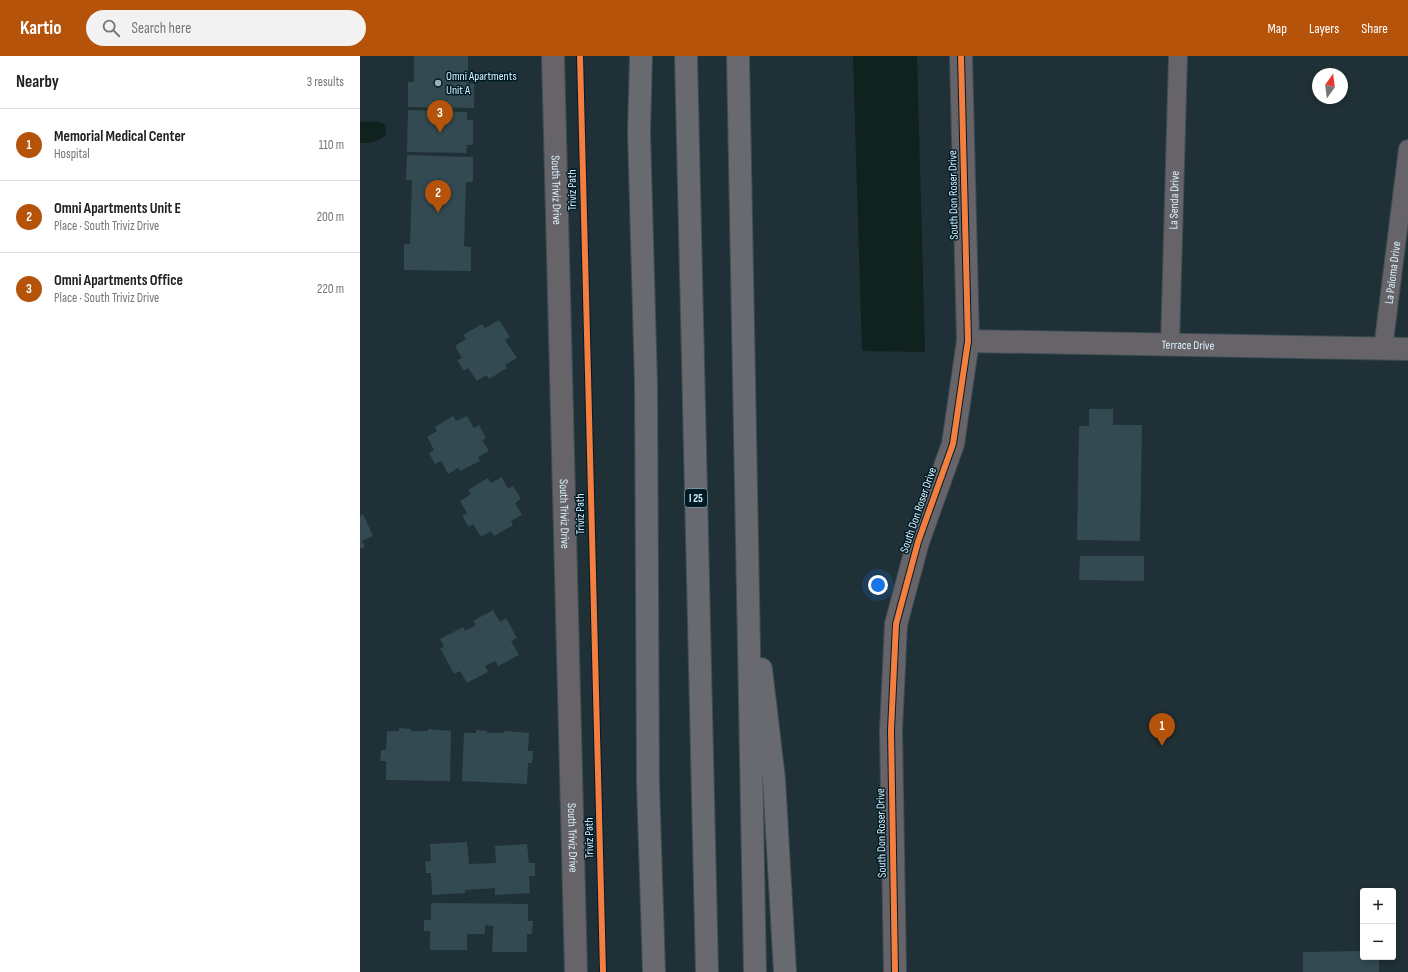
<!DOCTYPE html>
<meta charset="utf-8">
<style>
body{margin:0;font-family:"Sofia Sans Condensed",sans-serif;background:#f2f2f2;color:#202124}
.controls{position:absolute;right:12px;bottom:12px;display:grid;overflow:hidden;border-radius:4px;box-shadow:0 2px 6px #0003}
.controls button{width:36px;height:36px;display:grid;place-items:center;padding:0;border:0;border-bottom:1px solid #e0e0e0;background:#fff;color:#202124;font:20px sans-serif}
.compass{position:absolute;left:952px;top:12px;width:36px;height:36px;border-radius:50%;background:#fff;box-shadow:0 2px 6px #0003;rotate:14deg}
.you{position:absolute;left:518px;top:529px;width:14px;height:14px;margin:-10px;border:3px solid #fff;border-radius:50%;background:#1a73e8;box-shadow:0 0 0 6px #1a73e833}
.badge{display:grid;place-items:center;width:26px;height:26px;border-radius:50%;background:#b45309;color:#fff;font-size:13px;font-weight:700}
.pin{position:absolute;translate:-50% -33px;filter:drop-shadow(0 1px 2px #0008)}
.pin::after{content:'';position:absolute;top:21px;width:14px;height:12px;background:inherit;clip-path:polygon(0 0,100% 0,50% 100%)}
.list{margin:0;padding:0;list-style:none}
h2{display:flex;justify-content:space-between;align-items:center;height:52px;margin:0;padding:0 16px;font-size:17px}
h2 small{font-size:13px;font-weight:400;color:#757577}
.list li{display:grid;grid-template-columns:26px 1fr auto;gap:12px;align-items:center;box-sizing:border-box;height:72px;padding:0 16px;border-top:1px solid #e0e0e0}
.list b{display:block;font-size:15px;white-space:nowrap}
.list p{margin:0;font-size:13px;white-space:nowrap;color:#757577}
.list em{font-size:13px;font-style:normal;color:#757577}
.icon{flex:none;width:22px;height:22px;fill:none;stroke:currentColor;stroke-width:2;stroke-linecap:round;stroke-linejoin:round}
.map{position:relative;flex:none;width:1048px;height:916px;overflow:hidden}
header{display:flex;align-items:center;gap:24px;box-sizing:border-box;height:56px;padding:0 20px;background:#b45309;color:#fff}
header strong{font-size:19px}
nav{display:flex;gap:22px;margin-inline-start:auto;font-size:14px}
.search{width:280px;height:36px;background:#f2f2f2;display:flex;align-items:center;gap:10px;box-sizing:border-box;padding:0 14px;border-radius:22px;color:#757577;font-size:15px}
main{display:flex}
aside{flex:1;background:#fff}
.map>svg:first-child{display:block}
</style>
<header>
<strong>Kartio</strong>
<div class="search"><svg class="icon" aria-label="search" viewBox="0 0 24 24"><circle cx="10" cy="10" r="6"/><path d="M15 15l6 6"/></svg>Search here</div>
<nav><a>Map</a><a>Layers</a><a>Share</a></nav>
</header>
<main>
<aside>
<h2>Nearby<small>3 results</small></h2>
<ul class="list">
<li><span class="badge">1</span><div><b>Memorial Medical Center</b><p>Hospital</p></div><em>110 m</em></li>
<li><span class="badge">2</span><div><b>Omni Apartments Unit E</b><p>Place · South Triviz Drive</p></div><em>200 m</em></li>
<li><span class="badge">3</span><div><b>Omni Apartments Office</b><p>Place · South Triviz Drive</p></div><em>220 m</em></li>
</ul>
</aside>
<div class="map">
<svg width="1048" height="916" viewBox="0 0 1048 916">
<rect width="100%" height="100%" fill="#1f3036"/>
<!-- water -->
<path fill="#10221d" d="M 493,0 L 557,0 L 565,296 L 502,295 Z
M 0,65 C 9,68 19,62 26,70 L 26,78 C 20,86 10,87 0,87 Z"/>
<!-- building -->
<path fill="#334a52" d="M 54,0 L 108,0 L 108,28 L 114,28 L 114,52 L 48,51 L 48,26 L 54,26 Z
M 48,54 L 107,56 L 107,64 L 113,64 L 113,89 L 107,89 L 106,97 L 47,96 Z
M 47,99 L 113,101 L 113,126 L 106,126 L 104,190 L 111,191 L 111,215 L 44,214 L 44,188 L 50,188 L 52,124 L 46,124 Z
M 139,264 L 150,281 L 145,284 L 157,302 L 145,309 L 147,312 L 129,323 L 126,319 L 117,325 L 108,312 L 104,315 L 97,304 L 102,302 L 95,290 L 106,283 L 103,279 L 122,268 L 125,272 Z
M 729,353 L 753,353 L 753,369 L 782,369 L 780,485 L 717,484 L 719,370 L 729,370 Z
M 93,360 L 96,365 L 107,360 L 114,372 L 119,369 L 126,382 L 122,384 L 129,395 L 118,401 L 120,405 L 100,415 L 98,412 L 88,418 L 81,405 L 75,408 L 69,397 L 74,394 L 67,381 L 77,375 L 75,371 Z
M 142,421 L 148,433 L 153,430 L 161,443 L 155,447 L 162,459 L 151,465 L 153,469 L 134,480 L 131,475 L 121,481 L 113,468 L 109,471 L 102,460 L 107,457 L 100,445 L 111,438 L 108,434 L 128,422 L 131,427 Z
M 3,458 L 13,480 L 2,485 L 5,491 L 0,493 L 0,460 Z
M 720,500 L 784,500 L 784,525 L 719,524 Z
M 133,554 L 140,566 L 146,562 L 157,582 L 151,585 L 159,599 L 138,610 L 135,605 L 125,610 L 128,616 L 107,627 L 100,615 L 94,618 L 80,592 L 84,591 L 80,583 L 103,571 L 105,575 L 116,569 L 113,565 Z
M 39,672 L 51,673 L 51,675 L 68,675 L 68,673 L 91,675 L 90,725 L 26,724 L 26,705 L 20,705 L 21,694 L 26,694 L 27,675 L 39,675 Z
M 116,674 L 127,675 L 127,677 L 144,677 L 144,675 L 169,677 L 168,695 L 173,695 L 172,707 L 168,707 L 167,728 L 102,725 L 104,677 L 116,677 Z
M 107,786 L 109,808 L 136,807 L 135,790 L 167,788 L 169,807 L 175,807 L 175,820 L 169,820 L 170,837 L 135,839 L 135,832 L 105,834 L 105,837 L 72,839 L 71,817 L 66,817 L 65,806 L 71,805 L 70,788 Z
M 71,847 L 168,848 L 168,865 L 173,865 L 172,878 L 167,878 L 167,896 L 132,896 L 133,870 L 125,869 L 125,878 L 107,878 L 107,894 L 70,894 L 70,875 L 64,875 L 64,864 L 71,864 Z
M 1003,895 L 1003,901 L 1019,901 L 1019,916 L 943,916 L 943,896 Z"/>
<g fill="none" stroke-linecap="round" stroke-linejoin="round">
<!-- minor casing -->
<g stroke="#3e4e54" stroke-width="20">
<g id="minor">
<path id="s1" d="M 810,289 L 818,0"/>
<path id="s2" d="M 1023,293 L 1048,93"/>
</g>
</g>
<!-- tertiary casing -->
<g stroke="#3e4e54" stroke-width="24">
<g id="tertiary">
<path id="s3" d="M 193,0 L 216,916"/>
<path id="s4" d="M 608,285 L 1048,293"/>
<path d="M 535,916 L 531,674 L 536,568 L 558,486 L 593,388 L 608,285 L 601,0"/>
</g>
</g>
<!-- motorway casing -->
<g stroke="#3e4e54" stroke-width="24">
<path id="motorway" d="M 281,0 L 279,76 L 286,328 L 288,727 L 294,916
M 326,0 L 347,916
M 378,0 L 395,916
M 401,613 L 414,723 L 425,916"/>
</g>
<!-- minor -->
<use href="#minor" stroke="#666369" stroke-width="18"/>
<!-- tertiary -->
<use href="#tertiary" stroke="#666369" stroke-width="22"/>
<!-- motorway -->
<use href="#motorway" stroke="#686a70" stroke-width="22"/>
<!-- cycleway casing -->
<g stroke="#001b26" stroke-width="8">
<path id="cycleway" d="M 220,0 L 243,916
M 535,916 L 531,674 L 536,568 L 558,486 L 593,388 L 608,285 L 601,0"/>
</g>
<!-- cycleway -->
<use href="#cycleway" stroke="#f27e40" stroke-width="6"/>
</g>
<!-- markers -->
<circle fill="#98aeb8" stroke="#001b26" stroke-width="1.5" cx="78" cy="27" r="4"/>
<g text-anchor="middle" stroke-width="3" stroke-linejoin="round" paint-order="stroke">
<!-- shield labels -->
<rect fill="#001b26" stroke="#98b2bd" stroke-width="1" x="325" y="433" width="22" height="18" rx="3"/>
<g font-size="11" font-weight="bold" fill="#d9f2fe">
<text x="336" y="446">I 25</text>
</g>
<!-- poi labels -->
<g font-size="12" fill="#d9f2fe" stroke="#001b26" text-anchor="start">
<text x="86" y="24">Omni Apartments<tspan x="86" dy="14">Unit A</tspan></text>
</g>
<!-- street labels -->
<g font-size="12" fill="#d9f2fe" stroke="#001b26">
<text dy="4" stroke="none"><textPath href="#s3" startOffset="134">South Triviz Drive</textPath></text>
<text transform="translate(212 134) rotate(-91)" y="4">Triviz Path</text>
<text transform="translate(593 139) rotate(-91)" y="4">South Don Roser Drive</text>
<text dy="4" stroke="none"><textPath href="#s1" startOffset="145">La Senda Drive</textPath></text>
<text dy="4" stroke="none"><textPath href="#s2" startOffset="77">La Paloma Drive</textPath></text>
<text dy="4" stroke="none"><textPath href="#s4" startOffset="220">Terrace Drive</textPath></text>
<text transform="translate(558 454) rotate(-71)" y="4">South Don Roser Drive</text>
<text dy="4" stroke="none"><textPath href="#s3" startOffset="458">South Triviz Drive</textPath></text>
<text transform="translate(220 458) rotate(-91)" y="4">Triviz Path</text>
<text transform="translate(521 777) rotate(-91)" y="4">South Don Roser Drive</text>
<text dy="4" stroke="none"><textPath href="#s3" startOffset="782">South Triviz Drive</textPath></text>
<text transform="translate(229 782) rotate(-91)" y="4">Triviz Path</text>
</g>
</g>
</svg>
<div class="controls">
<button>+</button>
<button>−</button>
</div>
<svg class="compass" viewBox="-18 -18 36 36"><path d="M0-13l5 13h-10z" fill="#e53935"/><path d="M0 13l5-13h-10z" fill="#757577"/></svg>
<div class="you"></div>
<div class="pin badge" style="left:802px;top:690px">1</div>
<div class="pin badge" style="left:78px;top:157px">2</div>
<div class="pin badge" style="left:80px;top:77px">3</div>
</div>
</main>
